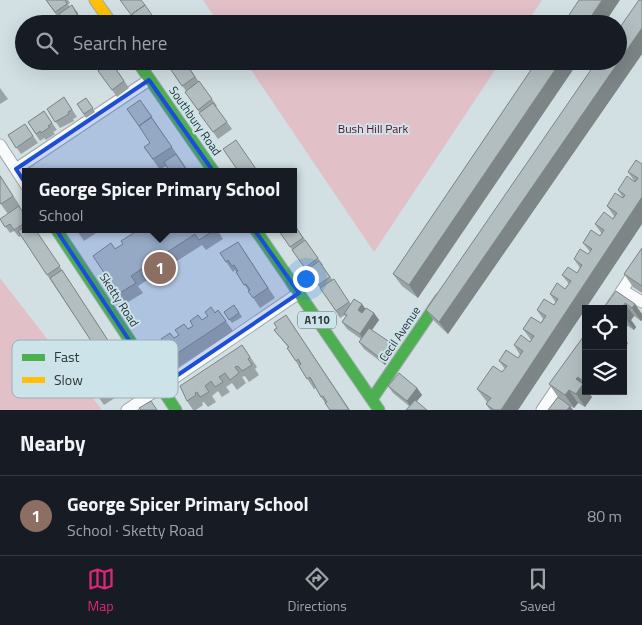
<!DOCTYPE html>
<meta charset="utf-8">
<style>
body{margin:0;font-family:"Titillium Web",sans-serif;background:#242831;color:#f1f3f6}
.controls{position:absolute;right:15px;bottom:15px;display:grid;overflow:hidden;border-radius:0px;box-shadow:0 5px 20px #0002}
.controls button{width:45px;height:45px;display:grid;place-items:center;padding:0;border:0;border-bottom:1px solid #363941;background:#171b24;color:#f1f3f6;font:25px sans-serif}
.you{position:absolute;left:305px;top:278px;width:18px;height:18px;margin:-12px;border:4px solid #fff;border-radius:50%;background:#1a73e8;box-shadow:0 0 0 8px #1a73e833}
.badge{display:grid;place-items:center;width:32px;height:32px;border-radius:50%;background:#db2777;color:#fff;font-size:16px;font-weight:700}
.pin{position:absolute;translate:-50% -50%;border:2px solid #fff;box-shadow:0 1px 5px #0006}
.popup{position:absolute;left:22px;top:168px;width:275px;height:65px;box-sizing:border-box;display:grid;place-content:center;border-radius:0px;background:#171b24;filter:drop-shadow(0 1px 4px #0005);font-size:16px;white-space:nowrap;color:#9ea1a6}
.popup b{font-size:19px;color:#f1f3f6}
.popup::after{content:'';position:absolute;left:50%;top:100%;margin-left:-10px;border:10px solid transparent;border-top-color:#171b24}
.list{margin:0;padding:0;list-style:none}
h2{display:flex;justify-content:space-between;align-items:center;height:65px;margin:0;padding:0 20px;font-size:21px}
h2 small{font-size:16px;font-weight:400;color:#9ea1a6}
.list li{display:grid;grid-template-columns:32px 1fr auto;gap:15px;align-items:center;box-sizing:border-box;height:80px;padding:0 20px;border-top:1px solid #363941}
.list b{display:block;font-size:19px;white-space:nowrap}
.list p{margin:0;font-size:16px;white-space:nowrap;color:#9ea1a6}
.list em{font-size:16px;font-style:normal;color:#9ea1a6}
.icon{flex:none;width:28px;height:28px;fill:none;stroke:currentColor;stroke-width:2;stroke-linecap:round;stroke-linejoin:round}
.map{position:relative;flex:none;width:642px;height:410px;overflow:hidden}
.search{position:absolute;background:#171b24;box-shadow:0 5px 20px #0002;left:15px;right:15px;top:15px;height:55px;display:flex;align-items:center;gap:12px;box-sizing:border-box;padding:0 18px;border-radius:28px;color:#9ea1a6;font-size:19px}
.sheet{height:145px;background:#171b24}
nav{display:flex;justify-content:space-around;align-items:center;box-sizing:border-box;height:70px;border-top:1px solid #363941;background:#171b24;font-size:14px;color:#9ea1a6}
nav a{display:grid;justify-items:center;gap:2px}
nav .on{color:#db2777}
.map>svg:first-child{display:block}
</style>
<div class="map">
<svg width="642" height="410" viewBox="0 0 642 410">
<rect width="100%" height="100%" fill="#d2e0e3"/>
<!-- green -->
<path fill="#e1c0c7" d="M 203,0 L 542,0 L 526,24 L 219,24 Z
M 245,61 L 501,61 L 374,252 Z
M 0,278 L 102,410 L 0,410 Z"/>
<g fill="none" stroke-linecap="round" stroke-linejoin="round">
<!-- street casing -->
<g stroke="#9ea8aa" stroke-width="13">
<path id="street" d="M 0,145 L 26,185
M 16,169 L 149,80
M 622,290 L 642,302
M 610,309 L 642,260
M 127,410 L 299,293
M 542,410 L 563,379"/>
</g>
<!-- fast casing -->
<g stroke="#9ea8aa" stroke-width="13">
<path id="fast" d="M 137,61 L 214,172
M 56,229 L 176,410
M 255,229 L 379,410
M 372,399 L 440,299"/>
</g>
<!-- slow casing -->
<g stroke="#9ea8aa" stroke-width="13">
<path id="slow" d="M 95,0 L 112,24"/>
</g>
<!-- street -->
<use href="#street" stroke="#f8fafb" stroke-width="11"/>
<!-- fast -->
<use href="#fast" stroke="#4caf50" stroke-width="11"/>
<!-- slow -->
<use href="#slow" stroke="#ffc107" stroke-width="11"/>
</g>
<!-- wall -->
<path fill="#9aa3a5" d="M 46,0 L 68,0 L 70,3 L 68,4 L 70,7 L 77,12 L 83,24 L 62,18 L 59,19 Z
M 642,0 L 642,54 L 448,334 L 435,322 L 426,310 Z
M 92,61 L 111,61 L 129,88 L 117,97 Z
M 165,61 L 185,61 L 199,82 L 212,99 L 217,106 L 216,107 L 232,129 L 218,139 L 185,92 L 186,91 Z
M 537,61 L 418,298 L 402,286 L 393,274 Z
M 0,88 L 8,99 L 0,104 Z
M 64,97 L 77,117 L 73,119 L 74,121 L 60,128 L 47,109 Z
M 86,98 L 95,112 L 86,118 L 77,104 Z
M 140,100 L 189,172 L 166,166 L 160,170 L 144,147 L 150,143 Z
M 44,111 L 57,130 L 53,132 L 55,134 L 46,140 L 44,138 L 40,141 L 28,122 Z
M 25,124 L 38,143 L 21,154 L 8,135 Z
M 642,164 L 642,224 L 518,410 L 490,410 L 486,404 L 487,402 L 477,389 L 502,372 L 505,369 L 499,361 L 518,358 L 520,355 L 514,345 L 530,342 L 531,340 L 523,329 L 541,323 L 543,319 L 537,310 L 554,305 L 556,303 L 550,294 L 565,289 L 569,284 L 562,275 L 577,273 L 580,268 L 574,259 L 588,254 L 590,252 L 583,243 L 600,236 L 602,234 L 595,224 L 613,219 L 614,216 L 607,206 L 623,198 L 618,190 L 635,182 L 628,172 Z
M 0,175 L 20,206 L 19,207 L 26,217 L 26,229 L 35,229 L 118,355 L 110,360 L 114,366 L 131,366 L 139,382 L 104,405 L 97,395 L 101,375 L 106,371 L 106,363 L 21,236 L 19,237 L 14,231 L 10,233 L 0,219 L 8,214 L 0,203 Z
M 294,224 L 323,265 L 322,266 L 351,304 L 362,304 L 365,309 L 374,313 L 379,320 L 372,330 L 396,350 L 385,365 L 364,349 L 359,342 L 361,339 L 347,329 L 342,322 L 346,317 L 345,315 L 340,318 L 323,292 L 277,229 L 294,229 Z
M 76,229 L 102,229 L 84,241 Z
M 140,229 L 217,229 L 223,239 L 206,250 L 202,245 L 138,286 L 143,293 L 125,304 L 118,294 L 115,249 L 123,244 Z
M 642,248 L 642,293 L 633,287 L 624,274 Z
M 245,252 L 275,298 L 260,308 L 235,270 L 233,272 L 220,253 Z
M 616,291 L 642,314 L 642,320 L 641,321 L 634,316 L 631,320 L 636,327 L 634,330 L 626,325 L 623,329 L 623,309 Z
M 234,305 L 242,317 L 232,323 L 224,312 Z
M 218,310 L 233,331 L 171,372 L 166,365 L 163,367 L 151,349 L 165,344 Z
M 286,315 L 350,410 L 330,410 L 321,397 L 316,388 L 314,389 L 287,348 L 288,347 L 274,330 L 277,328 Z
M 586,333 L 586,391 L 592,397 L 585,407 L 578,403 L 574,408 L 570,406 L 573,410 L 548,410 L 558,397 L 549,384 Z
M 242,345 L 257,367 L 255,369 L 259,375 L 249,382 L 245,376 L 242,377 L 246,383 L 237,390 L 232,383 L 226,387 L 230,392 L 222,397 L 218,391 L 212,396 L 216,402 L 208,407 L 204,402 L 202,403 L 203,405 L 196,410 L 193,410 L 187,401 Z
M 388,386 L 417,388 L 422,395 L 417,401 L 409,406 L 393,393 Z"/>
<!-- shaded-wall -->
<path fill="#7d8586" d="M 602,0 L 620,0 L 604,24 L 586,24 Z
M 72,5 L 77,12 L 83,24 L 82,24 Z
M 642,28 L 642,54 L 448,334 L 439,322 Z
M 561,61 L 579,61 L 418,298 L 409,285 Z
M 642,197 L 642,224 L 518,410 L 501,410 Z
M 625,303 L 634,316 L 631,320 L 636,327 L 634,330 L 625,317 L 623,314 L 623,309 L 621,309 Z
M 362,304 L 367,311 L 363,317 L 358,310 Z
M 635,304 L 642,314 L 642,320 L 641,321 L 632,308 Z
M 374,313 L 379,320 L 364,341 L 360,334 Z
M 623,320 L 626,325 L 623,329 Z
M 623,337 L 628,343 L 624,349 L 623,348 Z
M 391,343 L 396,350 L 385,365 L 380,358 Z
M 124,356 L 131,366 L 139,382 L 132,372 Z
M 578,377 L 586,388 L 586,391 L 587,391 L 592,397 L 585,407 L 576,394 L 576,379 Z
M 417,388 L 422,395 L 411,408 L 407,401 Z
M 569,390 L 578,403 L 574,408 L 565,395 Z
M 570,406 L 573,410 L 567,410 Z"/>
<!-- building -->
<path fill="#b3bec0" stroke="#7d8586" d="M 46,0 L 65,0 L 67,4 L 55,12 Z
M 120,0 L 141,0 L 145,5 L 132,14 L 132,16 Z
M 579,0 L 602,0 L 586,24 L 563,24 Z
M 639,0 L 642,0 L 642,28 L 439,322 L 426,310 L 597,61 L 618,61 L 618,30 Z
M 72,5 L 82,24 L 66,24 L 59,14 Z
M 145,5 L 158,24 L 138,24 L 132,14 Z
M 92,61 L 106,61 L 97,68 Z
M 165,61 L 184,61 L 195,77 L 182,86 Z
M 537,61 L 561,61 L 409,285 L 393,274 Z
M 111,62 L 124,81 L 112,90 L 98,71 Z
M 199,81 L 212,99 L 198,110 L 185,92 Z
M 64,97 L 72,110 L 68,112 L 69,114 L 55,122 L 47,109 Z
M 86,98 L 93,108 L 84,114 L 77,104 Z
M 140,100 L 152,117 L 139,126 L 127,109 Z
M 213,103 L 227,122 L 213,132 L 199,113 Z
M 44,111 L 52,123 L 48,126 L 50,127 L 41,133 L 40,131 L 36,134 L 28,122 Z
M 151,117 L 172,147 L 153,159 L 144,147 L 150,143 L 139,126 Z
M 25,124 L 33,136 L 16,148 L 8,135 Z
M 236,140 L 258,172 L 239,172 L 223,149 Z
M 176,154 L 188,172 L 170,172 L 164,162 Z
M 636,160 L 642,164 L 642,197 L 501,410 L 494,410 L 486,404 L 491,398 L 477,389 L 493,366 L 502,372 L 507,366 L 499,361 L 506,350 L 518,358 L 523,351 L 514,345 L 521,335 L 530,342 L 534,336 L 523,329 L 531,317 L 541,323 L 546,316 L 537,310 L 544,299 L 554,305 L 558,299 L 550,294 L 557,283 L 565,289 L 571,281 L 562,275 L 568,267 L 577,273 L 582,265 L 574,259 L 580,249 L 588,254 L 592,249 L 583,243 L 591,230 L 600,236 L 604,230 L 595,224 L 604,212 L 613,219 L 617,213 L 607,206 L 615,193 L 623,198 L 625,195 L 618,190 L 627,176 L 635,182 L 638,178 L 628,172 Z
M 0,176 L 13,196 L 1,204 L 0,203 Z
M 19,206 L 26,217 L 26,222 L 14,230 L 10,224 L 5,227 L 0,219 Z
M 294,224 L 303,238 L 290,247 L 279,231 L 281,229 L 294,229 Z
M 26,226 L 26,229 L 35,229 L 60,266 L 47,275 L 18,231 Z
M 140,229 L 216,229 L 199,240 L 195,234 L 131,276 L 136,283 L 118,294 L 93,256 L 111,243 L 115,249 L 123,244 L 121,241 Z
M 305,240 L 318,258 L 305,268 L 292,250 Z
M 238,242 L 268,288 L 253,298 L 248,291 L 250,290 L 246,284 L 244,285 L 236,272 L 238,271 L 234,265 L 232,266 L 228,260 L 226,262 L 220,253 Z
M 642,248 L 642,286 L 624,274 Z
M 319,261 L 330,277 L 318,285 L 307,270 Z
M 62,270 L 111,345 L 99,353 L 50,278 Z
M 334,279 L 349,302 L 336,311 L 320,288 Z
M 616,291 L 635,304 L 632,308 L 625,303 L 621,309 L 603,309 Z
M 354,299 L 362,304 L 358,310 L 362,313 L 366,308 L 374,313 L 360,334 L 342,322 L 347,315 L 344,314 Z
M 234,305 L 239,313 L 229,320 L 224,312 Z
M 211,307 L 215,313 L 218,310 L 226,321 L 164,362 L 159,355 L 156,357 L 151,349 L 161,342 L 165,344 L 161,339 L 170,333 L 174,338 L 179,335 L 175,330 L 184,324 L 188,329 L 193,326 L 190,321 L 198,315 L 202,320 L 208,316 L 205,312 Z
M 623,312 L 627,314 L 625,317 L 623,316 Z
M 286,315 L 349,410 L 330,410 L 325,403 L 327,402 L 323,396 L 321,397 L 310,377 L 307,379 L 299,366 L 301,364 L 298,359 L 296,361 L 287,348 L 289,347 L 274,330 L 277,328 L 274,323 Z
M 369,328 L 391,343 L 380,358 L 359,342 Z
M 586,333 L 586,362 L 584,364 L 586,366 L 586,377 L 583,381 L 578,377 L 576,379 L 583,384 L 576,394 L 569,390 L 565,395 L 549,384 Z
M 242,345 L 250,357 L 248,359 L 252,365 L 242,371 L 238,366 L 235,367 L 239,373 L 230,380 L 225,373 L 219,377 L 223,382 L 215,387 L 211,381 L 205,386 L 209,392 L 200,397 L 197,392 L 195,393 L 196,395 L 187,401 L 180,386 Z
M 124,356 L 132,372 L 97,395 L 85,378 L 97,370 L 101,375 L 106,371 L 102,366 L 110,360 L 114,366 L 117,364 L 115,362 Z
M 399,373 L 417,388 L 407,401 L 388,386 Z
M 558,397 L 570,406 L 567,410 L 548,410 Z
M 415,400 L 427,410 L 406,410 Z
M 151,401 L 157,410 L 141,410 L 139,408 Z"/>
<!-- marked area -->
<path fill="#1d4ed8" fill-opacity="0.2" stroke="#1d4ed8" stroke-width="4" stroke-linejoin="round" d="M 149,80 L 299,293 L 160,387 L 16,169 Z"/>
<g text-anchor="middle" stroke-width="4" stroke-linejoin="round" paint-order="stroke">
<!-- shield labels -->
<rect fill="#cce4e9" stroke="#5c6a6d" stroke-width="1" x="298" y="311.5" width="38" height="17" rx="4"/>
<g font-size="11" font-weight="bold" fill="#2c3638">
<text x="317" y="324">A110</text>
</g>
<!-- street labels -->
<g font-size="12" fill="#2c3638" stroke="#cce4e9">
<text transform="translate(195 121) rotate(55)" y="4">Southbury Road</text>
<text transform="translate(119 300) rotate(57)" y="4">Sketty Road</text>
<text transform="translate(400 334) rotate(-56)" y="4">Cecil Avenue</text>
</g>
<!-- park labels -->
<g font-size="12" fill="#640a27" stroke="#cce4e9">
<text x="373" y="133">Bush Hill Park</text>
</g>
</g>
<!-- legend -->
<rect x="12" y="340" width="166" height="58" rx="8" fill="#cce4e9" stroke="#9cb0b4" stroke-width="1"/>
<rect x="22" y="354" width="23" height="7" fill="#4caf50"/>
<rect x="22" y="377" width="23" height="6" fill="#ffc107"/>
<g font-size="14" fill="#2c3638">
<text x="54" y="362">Fast</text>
<text x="54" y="385">Slow</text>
</g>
</svg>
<div class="controls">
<button><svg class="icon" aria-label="locate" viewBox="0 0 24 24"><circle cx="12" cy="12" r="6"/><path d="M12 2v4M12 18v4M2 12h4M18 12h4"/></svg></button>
<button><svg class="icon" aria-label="layers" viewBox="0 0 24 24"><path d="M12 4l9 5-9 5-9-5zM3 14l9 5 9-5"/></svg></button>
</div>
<div class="you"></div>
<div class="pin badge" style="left:160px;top:268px;background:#8d6e63">1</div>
<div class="popup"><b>George Spicer Primary School</b>School</div>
<div class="search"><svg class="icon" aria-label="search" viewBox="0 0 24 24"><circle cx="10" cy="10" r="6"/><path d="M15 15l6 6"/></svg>Search here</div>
</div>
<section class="sheet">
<h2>Nearby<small></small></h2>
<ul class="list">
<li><span class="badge" style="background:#8d6e63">1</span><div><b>George Spicer Primary School</b><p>School · Sketty Road</p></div><em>80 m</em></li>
</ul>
</section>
<nav>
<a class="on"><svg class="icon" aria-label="map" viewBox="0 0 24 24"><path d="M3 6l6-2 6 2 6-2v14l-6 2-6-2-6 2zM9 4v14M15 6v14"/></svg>Map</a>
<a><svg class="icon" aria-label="directions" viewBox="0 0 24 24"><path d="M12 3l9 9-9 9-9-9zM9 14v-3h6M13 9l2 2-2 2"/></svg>Directions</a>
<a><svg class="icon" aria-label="saved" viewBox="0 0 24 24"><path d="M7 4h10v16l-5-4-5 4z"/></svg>Saved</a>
</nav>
